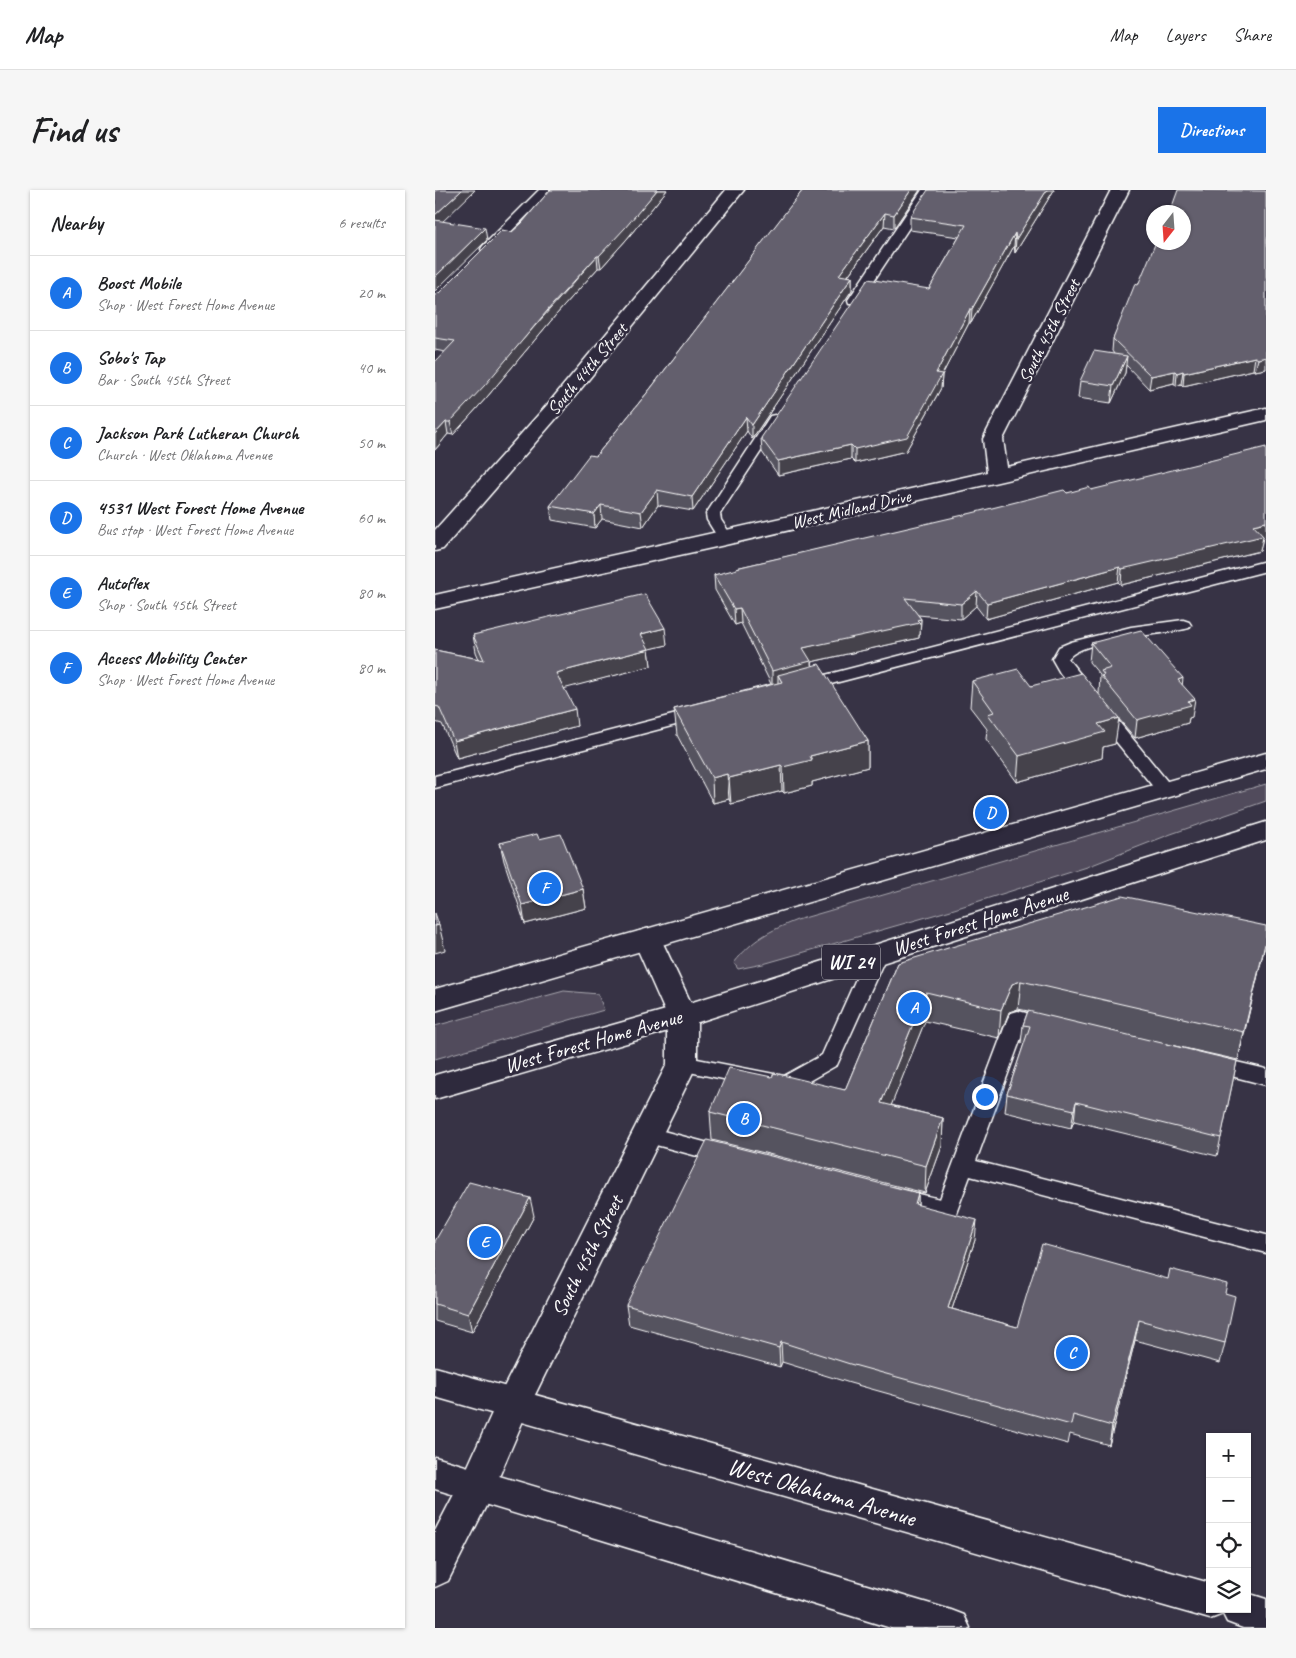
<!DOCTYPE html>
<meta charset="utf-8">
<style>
body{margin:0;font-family:Caveat,sans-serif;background:#f6f6f6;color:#202124}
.controls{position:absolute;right:15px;bottom:15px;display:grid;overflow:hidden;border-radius:0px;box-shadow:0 1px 4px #0004}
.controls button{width:45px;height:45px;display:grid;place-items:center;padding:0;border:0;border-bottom:1px solid #e0e0e0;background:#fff;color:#202124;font:25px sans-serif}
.compass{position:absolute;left:711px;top:15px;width:45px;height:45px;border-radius:50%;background:#fff;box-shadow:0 1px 4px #0004;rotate:197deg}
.you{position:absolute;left:549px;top:906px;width:18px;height:18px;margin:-12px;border:4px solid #fff;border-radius:50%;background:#1a73e8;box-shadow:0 0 0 8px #1a73e833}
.badge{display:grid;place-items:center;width:32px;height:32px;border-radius:50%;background:#1a73e8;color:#fff;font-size:16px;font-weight:700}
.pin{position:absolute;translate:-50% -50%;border:2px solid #fff;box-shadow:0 1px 5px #0006}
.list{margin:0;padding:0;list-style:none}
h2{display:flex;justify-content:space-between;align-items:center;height:65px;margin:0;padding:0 20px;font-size:21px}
h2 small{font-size:16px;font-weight:400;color:#757577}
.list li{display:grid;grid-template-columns:32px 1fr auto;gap:15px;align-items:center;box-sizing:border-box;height:75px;padding:0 20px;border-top:1px solid #e0e0e0}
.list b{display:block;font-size:19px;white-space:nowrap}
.list p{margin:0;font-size:16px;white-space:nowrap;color:#757577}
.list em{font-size:16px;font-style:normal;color:#757577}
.icon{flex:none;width:28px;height:28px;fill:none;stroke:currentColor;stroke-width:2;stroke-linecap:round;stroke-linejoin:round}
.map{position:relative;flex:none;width:831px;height:1438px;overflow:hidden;border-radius:0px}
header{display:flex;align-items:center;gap:30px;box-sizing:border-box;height:70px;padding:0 25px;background:#fff;border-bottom:1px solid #e0e0e0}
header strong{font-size:24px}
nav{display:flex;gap:28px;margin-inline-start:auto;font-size:18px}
.intro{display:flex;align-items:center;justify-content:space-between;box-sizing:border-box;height:120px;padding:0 30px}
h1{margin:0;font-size:35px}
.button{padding:12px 22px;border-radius:0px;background:#1a73e8;color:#fff;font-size:18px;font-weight:700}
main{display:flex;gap:30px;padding:0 30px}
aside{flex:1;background:#fff;border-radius:0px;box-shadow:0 1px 4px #0004}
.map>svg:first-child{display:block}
</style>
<header>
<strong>Map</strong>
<nav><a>Map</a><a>Layers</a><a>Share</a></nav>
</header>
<div class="intro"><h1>Find us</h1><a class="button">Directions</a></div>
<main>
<aside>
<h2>Nearby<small>6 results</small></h2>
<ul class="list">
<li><span class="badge">A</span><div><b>Boost Mobile</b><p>Shop · West Forest Home Avenue</p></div><em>20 m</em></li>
<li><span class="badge">B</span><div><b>Sobo's Tap</b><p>Bar · South 45th Street</p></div><em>40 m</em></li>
<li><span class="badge">C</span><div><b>Jackson Park Lutheran Church</b><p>Church · West Oklahoma Avenue</p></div><em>50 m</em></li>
<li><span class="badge">D</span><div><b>4531 West Forest Home Avenue</b><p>Bus stop · West Forest Home Avenue</p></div><em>60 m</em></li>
<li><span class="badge">E</span><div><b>Autoflex</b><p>Shop · South 45th Street</p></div><em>80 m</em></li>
<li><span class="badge">F</span><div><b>Access Mobility Center</b><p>Shop · West Forest Home Avenue</p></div><em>80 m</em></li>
</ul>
</aside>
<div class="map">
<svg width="831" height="1438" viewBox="0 0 831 1438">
<rect width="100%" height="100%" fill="#373345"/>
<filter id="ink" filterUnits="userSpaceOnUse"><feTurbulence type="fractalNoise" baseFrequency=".02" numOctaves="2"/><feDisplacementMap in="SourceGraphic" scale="10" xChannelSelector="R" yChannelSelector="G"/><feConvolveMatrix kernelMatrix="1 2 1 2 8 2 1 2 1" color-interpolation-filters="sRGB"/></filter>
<g filter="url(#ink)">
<!-- green -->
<path fill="#514c5c" stroke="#a8a6ae" d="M 831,594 L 831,611 L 736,644 L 652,677 L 516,720 L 328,774 L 303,779 L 299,773 C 318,749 334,741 362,730 Z
M 129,801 L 163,804 L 169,820 L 0,869 L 0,836 Z"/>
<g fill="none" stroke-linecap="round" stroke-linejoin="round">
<!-- lane casing -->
<g stroke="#fff" stroke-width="3">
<path id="lane" d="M 104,0 L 117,0 L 56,62 L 48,62 L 46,59 L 48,56 Z
M 487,0 L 499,0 L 424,113 L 414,113 L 413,110 Z
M 340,225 L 347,229 L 285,324 L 286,330 L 298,348 L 295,351 L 285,351 L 272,330 L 271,324 L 335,226 Z
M 831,371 L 831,381 L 369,501 L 363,500 L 361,496 L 363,492 Z
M 748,430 L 754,432 L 756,435 L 754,438 C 729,445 646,449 633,469 L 736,596 L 739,600 L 736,604 L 730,606 L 724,604 L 625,483 L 617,469 L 624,457 L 636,452 L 696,437 Z
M 265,518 L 271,519 L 273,523 L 271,527 L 0,598 L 0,586 Z
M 442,757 L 449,759 L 452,764 L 402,875 L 358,900 L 351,902 L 240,879 L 237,874 L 240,869 L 247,866 L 349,886 L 387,865 L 432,764 L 435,759 Z
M 583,821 L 620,830 L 623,835 L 620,840 L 613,842 L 590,837 L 541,971 L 831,1045 L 831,1063 L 535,986 L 520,1026 L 512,1029 L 451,1013 L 448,1007 L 451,1001 L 459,998 L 505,1009 L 573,828 L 576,823 Z
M 776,866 L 831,879 L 831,895 L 769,879 L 766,874 L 769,869 Z
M 213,937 L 292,958 L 299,960 L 303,966 L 299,972 L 292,974 L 206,951 L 203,945 L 206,939 Z"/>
</g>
<!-- street casing -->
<g stroke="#fff" stroke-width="3">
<path id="street" d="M 291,0 L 309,0 L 126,223 L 8,359 L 0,361 L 0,340 L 112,215 Z
M 676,0 L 694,0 L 568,249 L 572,277 L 831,218 L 831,230 L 290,355 L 0,419 L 0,405 L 552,282 L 548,249 Z
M 212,739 L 222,742 L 226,749 L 262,826 L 262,874 L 93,1219 L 55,1308 L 13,1391 L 0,1397 L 0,1341 L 29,1285 L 66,1203 L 232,874 L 232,826 L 198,749 L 202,742 Z"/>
</g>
<!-- secondary casing -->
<g stroke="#fff" stroke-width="3">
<path id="secondary" d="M 0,1177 L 775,1393 L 775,1419 L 812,1419 L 812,1403 L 831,1409 L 831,1438 L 808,1438 L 792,1432 L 788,1424 L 775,1429 L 0,1207 Z
M 0,1267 L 516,1420 L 529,1425 L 535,1438 L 456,1438 L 0,1299 Z"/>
</g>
<!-- primary casing -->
<g stroke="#fff" stroke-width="3">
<path id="primary" d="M 831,563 L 831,579 L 0,821 L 0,799 Z
M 831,632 L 831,650 L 257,834 L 0,909 L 0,885 L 245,816 Z"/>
</g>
<!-- lane -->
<use href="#lane" fill="#2f2a3d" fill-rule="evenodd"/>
<!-- street -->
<use href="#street" fill="#2f2a3d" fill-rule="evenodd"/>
<!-- secondary -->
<use href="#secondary" fill="#2f2a3d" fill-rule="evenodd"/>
<!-- primary -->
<use href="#primary" fill="#2f2a3d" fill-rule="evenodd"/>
</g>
<!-- wall -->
<path fill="#55525e" stroke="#fff" d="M 115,0 L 232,0 L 191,50 L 166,78 L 163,78 L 120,126 L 52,207 L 18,245 L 13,244 L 0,260 L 10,162 L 0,160 L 0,104 L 4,103 L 87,33 Z
M 368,0 L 485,0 L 459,38 L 449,36 L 413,86 L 417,87 L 417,100 L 317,249 L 312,241 L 258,321 L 223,315 L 208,337 L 167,329 L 160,338 L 117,330 L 115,316 L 161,266 L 216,198 Z
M 619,0 L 580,63 L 579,56 L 536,133 L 534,133 L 507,185 L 506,198 L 471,261 L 420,273 L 416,269 L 343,285 L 327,262 L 326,248 L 494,99 L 524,47 L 475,40 L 475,27 Z
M 748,52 L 831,179 L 820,181 L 818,180 L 748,196 L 746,194 L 741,196 L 739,193 L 714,199 L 691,175 L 690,183 L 676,213 L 643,208 L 645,191 L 679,164 L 677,161 L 678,149 L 703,95 Z
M 656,300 L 828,347 L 825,361 L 686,395 L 683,392 L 551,429 L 541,416 L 526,429 L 483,425 L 486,429 L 485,445 L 484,445 L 484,448 L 376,472 L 377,476 L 433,551 L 433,577 L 377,592 L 377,596 L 349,603 L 347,601 L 296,614 L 294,609 L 278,613 L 242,545 L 239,519 L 336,494 L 306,433 L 300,435 L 280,400 L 279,385 L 301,380 L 301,378 L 632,303 Z
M 38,445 L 232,455 L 214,459 L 216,476 L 129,498 L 142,536 L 22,568 L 7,534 L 0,532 L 0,460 L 44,469 L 41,462 Z
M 656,453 L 747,495 L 757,527 L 754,528 L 753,533 L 700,548 L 683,528 L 680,554 L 668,557 L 667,568 L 582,592 L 551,549 L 552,539 L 535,517 L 537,491 L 596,496 L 664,504 L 665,485 L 654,472 Z
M 104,649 L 148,699 L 151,718 L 90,734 L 69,671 L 65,653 Z
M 831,750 L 803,870 L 731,854 L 802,871 L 782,966 L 639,931 L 636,938 L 570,922 L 572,904 L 589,854 L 586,853 L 588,835 L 593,821 L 583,819 L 574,822 L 564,848 L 490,831 L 456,915 L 508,928 L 507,956 L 490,1003 L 277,950 L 275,922 L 337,887 L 410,900 L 463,773 Z
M 483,1003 L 483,1015 L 540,1050 L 517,1119 L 582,1137 L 733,1089 L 790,1103 L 790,1153 L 785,1173 L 700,1150 L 674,1255 L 635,1244 L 633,1254 L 415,1193 L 347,1172 L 345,1177 L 194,1135 L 191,1115 Z
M 99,1026 L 37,1142 L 0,1131 L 0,1051 Z"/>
<!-- shaded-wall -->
<path fill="#45424c" stroke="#fff" d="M 27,0 L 40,0 L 0,39 L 0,25 Z
M 222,0 L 232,0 L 191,50 L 166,78 L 164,66 Z
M 476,0 L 485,0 L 459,38 L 459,25 Z
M 612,0 L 619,0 L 580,63 L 581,49 Z
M 450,23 L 449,36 L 404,98 L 404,85 Z
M 50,38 L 52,50 L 0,101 L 0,87 Z
M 580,43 L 579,56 L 536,133 L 537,119 Z
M 162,66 L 163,78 L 120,126 L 52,207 L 18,245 L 15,232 Z
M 417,87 L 417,100 L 317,249 L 317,235 Z
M 535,119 L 534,133 L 507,185 L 506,198 L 471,261 L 420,273 L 420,259 L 501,183 Z
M 692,166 L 690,183 L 676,213 L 678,196 Z
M 820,167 L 818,180 L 748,196 L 749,183 Z
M 831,167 L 831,179 L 820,181 L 823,169 Z
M 740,181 L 739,193 L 714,199 L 716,186 Z
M 748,181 L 746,194 L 741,196 L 742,183 Z
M 311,227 L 312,241 L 258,321 L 257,307 Z
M 11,232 L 13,244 L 0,260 L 0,244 Z
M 416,255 L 416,269 L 343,285 L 343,271 Z
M 222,300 L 223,315 L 208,337 L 206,322 Z
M 166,315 L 167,329 L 160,338 L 159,324 Z
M 831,332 L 831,346 L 828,347 L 825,361 L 686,395 L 687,379 L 818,335 Z
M 685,377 L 683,392 L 551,429 L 552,413 Z
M 542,401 L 541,416 L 526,429 L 526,414 Z
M 305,418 L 306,433 L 300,435 L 299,419 Z
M 486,429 L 485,445 L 484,445 L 484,448 L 376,472 L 377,487 L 347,492 L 343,485 L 343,495 L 337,497 L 337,481 L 368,458 Z
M 230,438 L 232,455 L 207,461 L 206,444 Z
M 214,459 L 216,476 L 124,500 L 121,483 Z
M 748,488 L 746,506 L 743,490 Z
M 760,509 L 757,527 L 754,528 L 753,533 L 700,548 L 702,530 L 753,511 Z
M 140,519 L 142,536 L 22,568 L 19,551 Z
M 684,528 L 680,554 L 668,557 L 667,568 L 582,592 L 584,566 L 663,534 Z
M 433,551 L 433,577 L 377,592 L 377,596 L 349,603 L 348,577 L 375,566 Z
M 346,575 L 347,601 L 296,614 L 294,588 Z
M 292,584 L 294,609 L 278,613 L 277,588 Z
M 148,699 L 151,718 L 90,734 L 87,715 Z
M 4,735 L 10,760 L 0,763 L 0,736 Z
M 831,751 L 803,870 L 809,842 Z
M 586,791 L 583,819 L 574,822 L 564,848 L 566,820 L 577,794 Z
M 491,802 L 490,831 L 446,941 L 446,913 Z
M 641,912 L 639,931 L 636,938 L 639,920 Z
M 508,928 L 507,956 L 490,1003 L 491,976 Z
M 483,1003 L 483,1023 L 480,1014 Z
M 95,1008 L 99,1026 L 37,1142 L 33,1124 Z
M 542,1030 L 540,1050 L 511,1137 L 513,1118 Z
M 704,1130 L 700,1150 L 674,1255 L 677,1236 Z
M 346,1152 L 347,1172 L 345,1177 L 344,1158 Z"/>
<!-- building -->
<path fill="#635f6d" stroke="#fff" d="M 0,0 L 27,0 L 0,25 Z
M 115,0 L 222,0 L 190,38 L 164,66 L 162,66 L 118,114 L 50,195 L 15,232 L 11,232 L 0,244 L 0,172 L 20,151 L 0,148 L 0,104 L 4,103 L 67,40 L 77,42 L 87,33 Z
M 368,0 L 476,0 L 459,25 L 450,23 L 404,85 L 417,87 L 317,235 L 311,227 L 257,307 L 222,300 L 206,322 L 166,315 L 159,324 L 115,316 L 154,265 L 161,266 L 216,198 L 353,19 Z
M 493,0 L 612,0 L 581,49 L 580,43 L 537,119 L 535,119 L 501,183 L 507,184 L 472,247 L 420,259 L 416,255 L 343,271 L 326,248 L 433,89 L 494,99 L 531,35 L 475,27 Z
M 743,0 L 831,1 L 831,167 L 823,169 L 820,167 L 749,183 L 748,181 L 742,183 L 740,181 L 716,186 L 678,149 L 700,94 L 703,95 L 721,52 L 748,52 L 748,22 L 735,22 Z
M 0,30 L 50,38 L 0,87 Z
M 659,161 L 692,166 L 678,196 L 645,191 Z
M 831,257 L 831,332 L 818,335 L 828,346 L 687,379 L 685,377 L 552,413 L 542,401 L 526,414 L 470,408 L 486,429 L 482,430 L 485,433 L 368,458 L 376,471 L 337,481 L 305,418 L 299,419 L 279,385 L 302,379 L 301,378 L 537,323 L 629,300 L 632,303 L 654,297 L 656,300 Z
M 210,404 L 230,438 L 206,444 L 214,459 L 121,483 L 140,519 L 19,551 L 4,517 L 0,516 L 0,460 L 49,470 L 38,445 Z
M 706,440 L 748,488 L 743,490 L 760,509 L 753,511 L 756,515 L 702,530 L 666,486 L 669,485 L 666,481 L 676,478 L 656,453 Z
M 384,474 L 433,551 L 375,566 L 377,570 L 348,577 L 346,575 L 294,588 L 292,584 L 277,588 L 239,519 L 347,492 L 343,485 Z
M 583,479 L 596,496 L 646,483 L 684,528 L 663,534 L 670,542 L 584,566 L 553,524 L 559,522 L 537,491 Z
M 102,644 L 104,649 L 126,644 L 148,699 L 87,715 L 65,653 Z
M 687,706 L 831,736 L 831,750 L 809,842 L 586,791 L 577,794 L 566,820 L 491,802 L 446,913 L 508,928 L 491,976 L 275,922 L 294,878 L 337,887 L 339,883 L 410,900 L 463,773 Z
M 0,723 L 4,735 L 0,736 Z
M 593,821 L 802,871 L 786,948 L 641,912 L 639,920 L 572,904 L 595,836 L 588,835 Z
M 272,950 L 483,1003 L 480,1014 L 542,1030 L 513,1118 L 582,1137 L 607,1054 L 733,1089 L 735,1079 L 792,1094 L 790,1103 L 800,1106 L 790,1153 L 704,1130 L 677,1236 L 638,1225 L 636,1235 L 415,1174 L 346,1152 L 344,1158 L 191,1115 Z
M 34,992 L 95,1008 L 33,1124 L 0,1114 L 0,1051 Z"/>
</g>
<g text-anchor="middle" stroke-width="5" stroke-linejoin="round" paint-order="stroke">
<!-- far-street labels -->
<g font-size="18" fill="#fff" stroke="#2f2a3d">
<text transform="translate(614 141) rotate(-63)" y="6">South 45th Street</text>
<text transform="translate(152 179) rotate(-50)" y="6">South 44th Street</text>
<text transform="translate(416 319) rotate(-13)" y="6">West Midland Drive</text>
</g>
<!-- shield labels -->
<rect fill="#2f2a3d" stroke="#c1bfc5" stroke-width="1" x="387" y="754.5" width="58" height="35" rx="4"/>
<g font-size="20" font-weight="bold" fill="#fff">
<text x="416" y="779">WI 24</text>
</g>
<!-- street labels -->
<g font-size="21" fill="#fff" stroke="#2f2a3d">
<text transform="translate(545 731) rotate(-18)" y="7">West Forest Home Avenue</text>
<text transform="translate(158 851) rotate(-16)" y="7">West Forest Home Avenue</text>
<text transform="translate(152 1066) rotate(-63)" y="7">South 45th Street</text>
</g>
<!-- near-street labels -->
<g font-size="25" fill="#fff" stroke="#2f2a3d">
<text transform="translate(387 1301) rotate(16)" y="9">West Oklahoma Avenue</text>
</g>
</g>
</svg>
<div class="controls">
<button>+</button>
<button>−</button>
<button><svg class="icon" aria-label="locate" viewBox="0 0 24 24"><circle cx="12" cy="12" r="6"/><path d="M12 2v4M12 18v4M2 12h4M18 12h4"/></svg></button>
<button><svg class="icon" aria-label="layers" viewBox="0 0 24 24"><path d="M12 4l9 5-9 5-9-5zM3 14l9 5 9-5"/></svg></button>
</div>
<svg class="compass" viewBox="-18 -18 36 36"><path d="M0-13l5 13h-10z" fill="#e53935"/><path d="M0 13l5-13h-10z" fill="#757577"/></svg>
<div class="you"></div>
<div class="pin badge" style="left:479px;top:818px">A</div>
<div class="pin badge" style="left:309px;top:929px">B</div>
<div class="pin badge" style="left:637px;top:1163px">C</div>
<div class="pin badge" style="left:556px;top:623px">D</div>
<div class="pin badge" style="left:50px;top:1052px">E</div>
<div class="pin badge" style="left:110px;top:698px">F</div>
</div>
</main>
